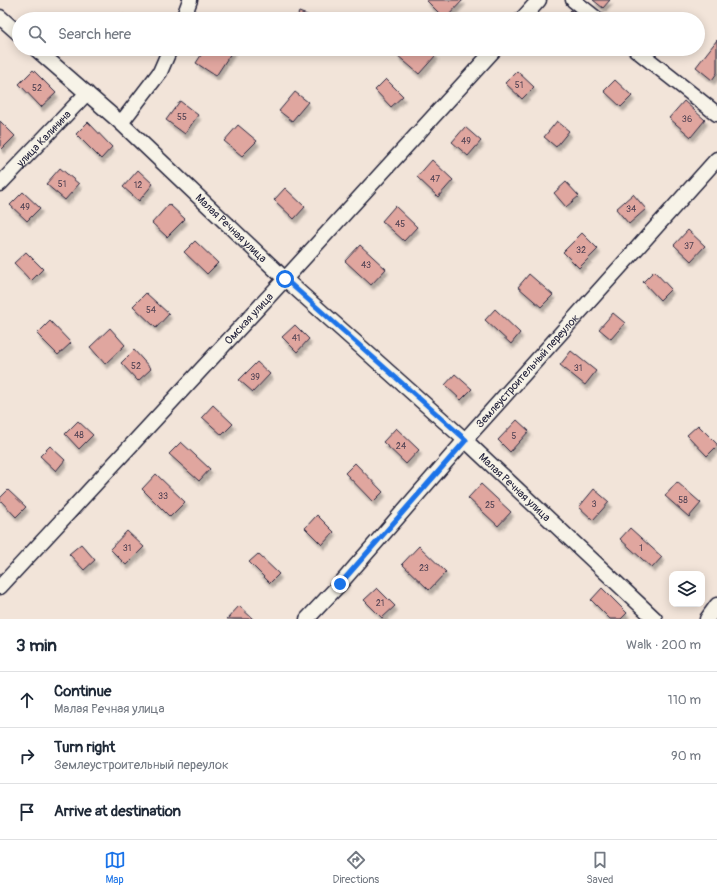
<!DOCTYPE html>
<meta charset="utf-8">
<style>
body{margin:0;font-family:Pangolin,sans-serif;background:#f2f2f3;color:#1f2937}
.controls{position:absolute;right:12px;bottom:12px;display:grid;overflow:hidden;border-radius:8px;box-shadow:0 2px 10px #0003}
.controls button{width:36px;height:36px;display:grid;place-items:center;padding:0;border:0;border-bottom:1px solid #e0e1e3;background:#fff;color:#1f2937;font:20px sans-serif}
.stop{position:absolute;width:12px;height:12px;margin:-9px;border:3px solid #1a73e8;border-radius:50%;background:#fff}
.stop.end{background:#1a73e8;border-color:#fff;box-shadow:0 1px 4px #0008}
.list{margin:0;padding:0;list-style:none}
h2{display:flex;justify-content:space-between;align-items:center;height:52px;margin:0;padding:0 16px;font-size:17px}
h2 small{font-size:13px;font-weight:400;color:#747a83}
.list li{display:grid;grid-template-columns:26px 1fr auto;gap:12px;align-items:center;box-sizing:border-box;height:56px;padding:0 16px;border-top:1px solid #e0e1e3}
.list b{display:block;font-size:15px;white-space:nowrap}
.list p{margin:0;font-size:13px;white-space:nowrap;color:#747a83}
.list em{font-size:13px;font-style:normal;color:#747a83}
.icon{flex:none;width:22px;height:22px;fill:none;stroke:currentColor;stroke-width:2;stroke-linecap:round;stroke-linejoin:round}
.map{position:relative;flex:none;width:717px;height:619px;overflow:hidden}
.search{position:absolute;background:#fff;box-shadow:0 2px 10px #0003;left:12px;right:12px;top:12px;height:44px;display:flex;align-items:center;gap:10px;box-sizing:border-box;padding:0 14px;border-radius:22px;color:#747a83;font-size:15px}
.sheet{height:220px;background:#fff}
nav{display:flex;justify-content:space-around;align-items:center;box-sizing:border-box;height:56px;border-top:1px solid #e0e1e3;background:#fff;font-size:11px;color:#747a83}
nav a{display:grid;justify-items:center;gap:2px}
nav .on{color:#1a73e8}
.map>svg:first-child{display:block}
</style>
<div class="map">
<svg width="717" height="619" viewBox="0 0 717 619">
<defs>
<filter id="shadow"><feDropShadow dx="2.5" dy="4.5" stdDeviation="1" flood-color="#0004"/></filter>
</defs>
<rect width="100%" height="100%" fill="#f2e4d9"/>
<filter id="ink" filterUnits="userSpaceOnUse"><feTurbulence type="fractalNoise" baseFrequency=".025" numOctaves="2"/><feDisplacementMap in="SourceGraphic" scale="8" xChannelSelector="R" yChannelSelector="G"/><feConvolveMatrix kernelMatrix="1 2 1 2 8 2 1 2 1" color-interpolation-filters="sRGB"/></filter>
<g filter="url(#ink)">
<!-- building -->
<path fill="#e0a69f" stroke="#22223b" filter="url(#shadow)" d="M 426,0 L 463,0 L 445,19 Z
M 593,0 L 610,0 L 603,8 Z
M 571,10 L 582,19 L 564,19 Z
M 299,12 L 318,19 L 296,19 Z
M 124,14 L 129,19 L 118,19 Z
M 717,40 L 717,73 L 712,80 L 696,67 Z
M 205,49 L 233,50 L 216,76 L 196,63 Z
M 403,49 L 429,49 L 436,55 L 419,74 L 397,55 Z
M 33,70 L 56,93 L 41,107 L 19,84 Z
M 517,71 L 534,87 L 522,99 L 505,83 Z
M 386,79 L 403,96 L 391,107 L 375,90 Z
M 615,80 L 632,96 L 621,107 L 604,91 Z
M 295,92 L 308,102 L 292,121 L 279,111 Z
M 180,101 L 198,115 L 185,134 L 166,120 Z
M 684,101 L 705,120 L 691,137 L 669,118 Z
M 0,121 L 15,136 L 2,149 L 0,147 Z
M 557,121 L 569,131 L 556,147 L 544,137 Z
M 88,122 L 112,147 L 101,159 L 76,134 Z
M 238,125 L 257,141 L 242,156 L 224,141 Z
M 465,127 L 481,141 L 468,156 L 452,142 Z
M 432,160 L 453,180 L 438,197 L 417,177 Z
M 60,168 L 79,184 L 65,200 L 46,184 Z
M 138,170 L 153,184 L 139,201 L 123,187 Z
M 566,182 L 579,196 L 566,207 L 554,193 Z
M 285,188 L 305,207 L 294,219 L 274,200 Z
M 23,192 L 40,208 L 27,221 L 10,205 Z
M 633,194 L 646,209 L 629,224 L 616,209 Z
M 169,204 L 185,219 L 167,237 L 152,223 Z
M 395,206 L 417,227 L 404,241 L 382,221 Z
M 688,230 L 705,246 L 691,261 L 674,245 Z
M 582,233 L 598,249 L 579,268 L 563,252 Z
M 195,241 L 218,263 L 207,274 L 184,252 Z
M 360,245 L 386,269 L 371,285 L 345,261 Z
M 26,252 L 43,269 L 31,281 L 14,263 Z
M 654,271 L 671,289 L 660,300 L 643,282 Z
M 529,274 L 553,295 L 541,307 L 518,287 Z
M 146,293 L 169,314 L 156,328 L 133,306 Z
M 495,309 L 520,333 L 511,344 L 485,320 Z
M 613,313 L 625,323 L 611,339 L 599,329 Z
M 50,321 L 71,343 L 58,355 L 37,334 Z
M 295,325 L 309,339 L 297,352 L 282,337 Z
M 110,328 L 125,345 L 105,364 L 90,347 Z
M 134,350 L 151,369 L 138,381 L 121,363 Z
M 571,351 L 596,371 L 585,385 L 560,365 Z
M 257,362 L 270,374 L 253,392 L 239,380 Z
M 455,374 L 472,389 L 461,400 L 445,385 Z
M 213,405 L 233,424 L 222,435 L 202,417 Z
M 517,420 L 529,431 L 510,452 L 498,440 Z
M 78,421 L 93,435 L 79,449 L 65,434 Z
M 698,425 L 717,444 L 717,446 L 707,456 L 687,435 Z
M 396,428 L 419,450 L 406,464 L 383,442 Z
M 181,442 L 210,469 L 199,481 L 169,454 Z
M 50,446 L 65,460 L 56,471 L 40,456 Z
M 355,463 L 383,492 L 373,502 L 345,473 Z
M 156,474 L 185,502 L 170,517 L 142,489 Z
M 677,482 L 701,503 L 689,517 L 665,496 Z
M 481,484 L 511,512 L 498,526 L 468,498 Z
M 594,489 L 609,502 L 593,520 L 579,507 Z
M 8,490 L 26,507 L 16,517 L 0,500 L 0,498 Z
M 317,515 L 334,532 L 322,545 L 305,528 Z
M 630,528 L 662,557 L 652,568 L 620,539 Z
M 127,531 L 144,547 L 126,565 L 110,549 Z
M 81,544 L 95,560 L 84,570 L 69,554 Z
M 419,546 L 446,572 L 429,590 L 402,564 Z
M 258,554 L 279,574 L 270,583 L 249,562 Z
M 377,588 L 395,606 L 382,618 L 364,600 Z
M 602,588 L 627,613 L 621,619 L 610,619 L 591,600 Z
M 239,606 L 253,619 L 227,619 Z"/>
<g fill="none" stroke-linecap="round" stroke-linejoin="round">
<!-- minor casing -->
<g stroke="#22223b" stroke-width="17">
<g id="minor">
<path d="M 573,0 L 597,19"/>
<path d="M 0,17 L 19,34"/>
<path d="M 183,19 L 190,0"/>
<path d="M 522,19 L 539,0"/>
<path id="s1" d="M 36,49 L 121,123 L 285,279 L 465,440 L 655,619"/>
<path d="M 635,49 L 717,114"/>
<path d="M 121,123 L 160,72 L 170,49"/>
<path id="s2" d="M 0,184 L 87,93"/>
<path id="s3" d="M 0,587 L 285,279 L 495,49"/>
<path id="s4" d="M 307,619 L 340,584 L 465,440 L 717,159"/>
<path d="M 707,619 L 717,605"/>
</g>
</g>
<!-- minor -->
<use href="#minor" stroke="#f7f3e8" stroke-width="14"/>
</g>
</g>
<g fill="none" stroke-linecap="round" stroke-linejoin="round" filter="url(#ink)">
<!-- route -->
<path stroke="#1a73e8" stroke-width="5" d="M 285,279 L 466,440 L 340,584"/>
</g>
<g text-anchor="middle" stroke-width="3" stroke-linejoin="round" paint-order="stroke">
<!-- number labels -->
<g font-size="9" fill="#524354">
<text x="519" y="88">51</text>
<text x="37" y="91">52</text>
<text x="182" y="120">55</text>
<text x="687" y="122">36</text>
<text x="466" y="144">49</text>
<text x="435" y="182">47</text>
<text x="62" y="187">51</text>
<text x="138" y="188">12</text>
<text x="25" y="210">49</text>
<text x="631" y="212">34</text>
<text x="400" y="227">45</text>
<text x="689" y="249">37</text>
<text x="581" y="253">32</text>
<text x="366" y="268">43</text>
<text x="151" y="313">54</text>
<text x="296" y="341">41</text>
<text x="136" y="369">52</text>
<text x="578" y="371">31</text>
<text x="255" y="380">39</text>
<text x="79" y="438">48</text>
<text x="514" y="439">5</text>
<text x="401" y="449">24</text>
<text x="163" y="499">33</text>
<text x="683" y="503">58</text>
<text x="594" y="507">3</text>
<text x="490" y="508">25</text>
<text x="127" y="551">31</text>
<text x="641" y="551">1</text>
<text x="424" y="571">23</text>
<text x="380" y="606">21</text>
</g>
<!-- street labels -->
<g font-size="11" fill="#22223b" stroke="#f7f3e8">
<text dy="4" stroke="none"><textPath href="#s2" startOffset="63">улица Калинина</textPath></text>
<text dy="4" stroke="none"><textPath href="#s1" startOffset="265">Малая Речная улица</textPath></text>
<text dy="4" stroke="none"><textPath href="#s3" startOffset="366">Омская улица</textPath></text>
<text dy="4" stroke="none"><textPath href="#s4" startOffset="332">Землеустроительный переулок</textPath></text>
<text dy="4" stroke="none"><textPath href="#s1" startOffset="649">Малая Речная улица</textPath></text>
</g>
</g>
</svg>
<div class="controls">
<button><svg class="icon" aria-label="layers" viewBox="0 0 24 24"><path d="M12 4l9 5-9 5-9-5zM3 14l9 5 9-5"/></svg></button>
</div>
<div class="stop" style="left:285px;top:279px"></div>
<div class="stop end" style="left:340px;top:584px"></div>
<div class="search"><svg class="icon" aria-label="search" viewBox="0 0 24 24"><circle cx="10" cy="10" r="6"/><path d="M15 15l6 6"/></svg>Search here</div>
</div>
<section class="sheet">
<h2>3 min<small>Walk · 200 m</small></h2>
<ul class="list">
<li><svg class="icon" aria-label="ahead" viewBox="0 0 24 24"><path d="M12 20V5M6 11l6-6 6 6"/></svg><div><b>Continue</b><p>Малая Речная улица</p></div><em>110 m</em></li>
<li><svg class="icon" aria-label="right" viewBox="0 0 24 24"><path d="M7 20v-9h11M14 6l5 5-5 5"/></svg><div><b>Turn right</b><p>Землеустроительный переулок</p></div><em>90 m</em></li>
<li><svg class="icon" aria-label="arrive" viewBox="0 0 24 24"><path d="M6 21V4h12l-3 4 3 4H6"/></svg><div><b>Arrive at destination</b></div></li>
</ul>
</section>
<nav>
<a class="on"><svg class="icon" aria-label="map" viewBox="0 0 24 24"><path d="M3 6l6-2 6 2 6-2v14l-6 2-6-2-6 2zM9 4v14M15 6v14"/></svg>Map</a>
<a><svg class="icon" aria-label="directions" viewBox="0 0 24 24"><path d="M12 3l9 9-9 9-9-9zM9 14v-3h6M13 9l2 2-2 2"/></svg>Directions</a>
<a><svg class="icon" aria-label="saved" viewBox="0 0 24 24"><path d="M7 4h10v16l-5-4-5 4z"/></svg>Saved</a>
</nav>
